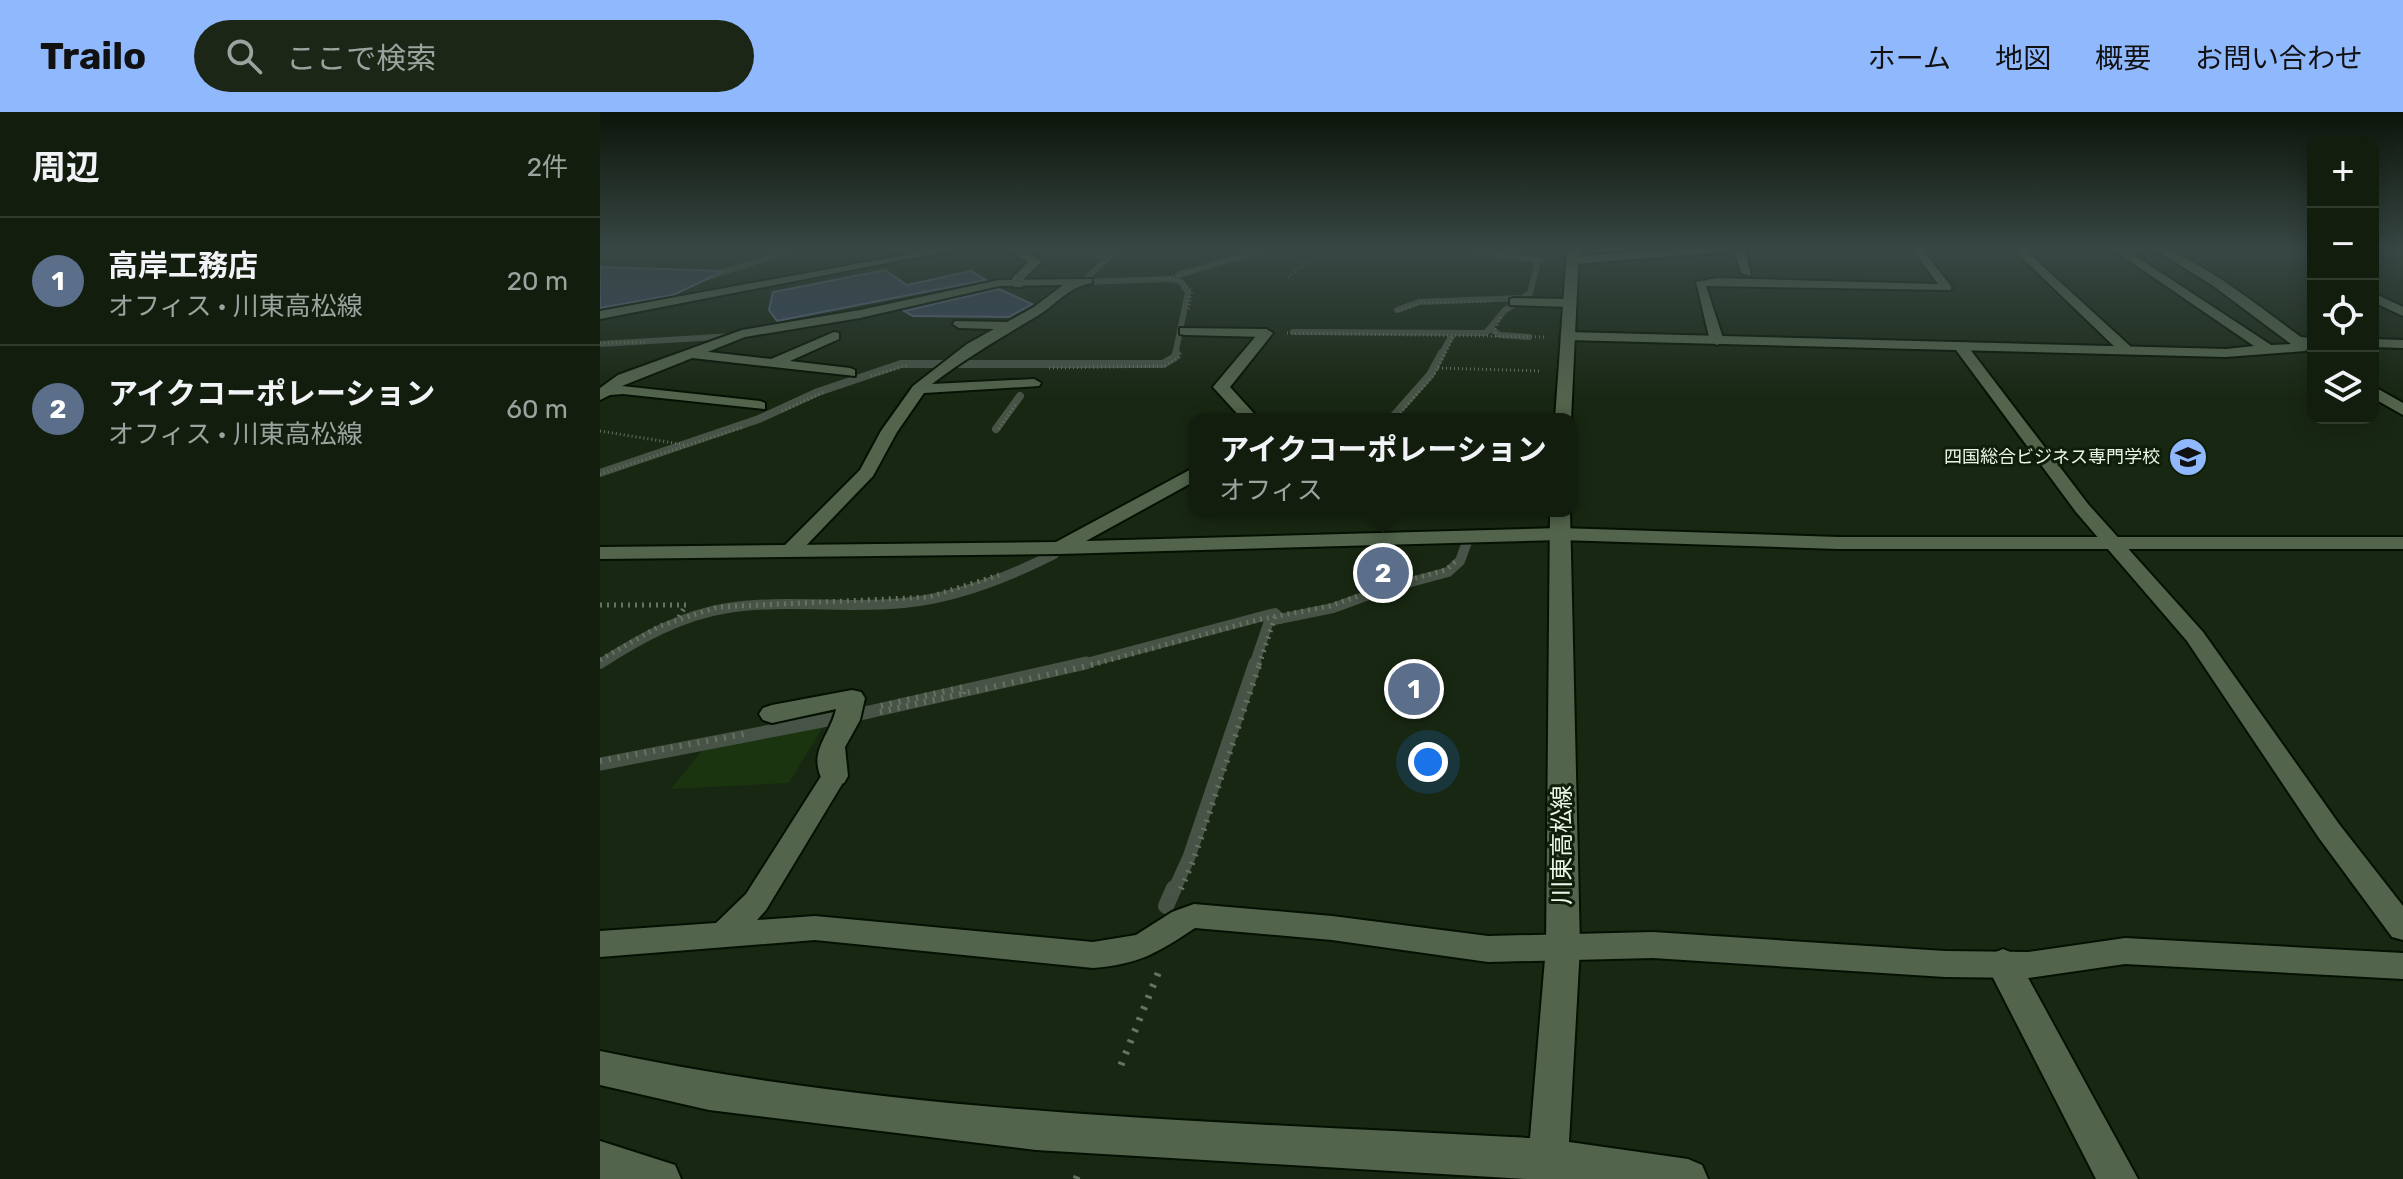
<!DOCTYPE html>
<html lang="ja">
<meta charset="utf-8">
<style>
body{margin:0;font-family:Rubik,"Noto Sans JP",sans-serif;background:#1b2617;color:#f1f3f6}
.controls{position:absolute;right:24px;top:24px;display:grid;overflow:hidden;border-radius:16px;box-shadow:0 4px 20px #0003}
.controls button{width:72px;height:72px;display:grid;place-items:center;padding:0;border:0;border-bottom:2px solid #313b2e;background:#121d0e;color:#f1f3f6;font:40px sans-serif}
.you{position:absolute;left:828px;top:650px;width:28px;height:28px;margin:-20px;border:6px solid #fff;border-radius:50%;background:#1a73e8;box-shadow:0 0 0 12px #1a73e833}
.badge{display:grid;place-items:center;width:52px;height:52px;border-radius:50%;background:#90b8fd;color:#fff;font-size:26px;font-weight:700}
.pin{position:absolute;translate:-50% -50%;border:4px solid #fff;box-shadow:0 2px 8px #0006}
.popup{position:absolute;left:589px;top:301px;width:388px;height:104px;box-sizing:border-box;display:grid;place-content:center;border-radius:16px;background:#121d0e;filter:drop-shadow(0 2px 6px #0005);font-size:26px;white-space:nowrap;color:#9ca29e}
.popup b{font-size:30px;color:#f1f3f6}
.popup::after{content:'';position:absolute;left:50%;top:100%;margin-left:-16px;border:16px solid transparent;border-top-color:#121d0e}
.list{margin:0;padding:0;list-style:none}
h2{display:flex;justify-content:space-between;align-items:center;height:104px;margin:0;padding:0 32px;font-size:34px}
h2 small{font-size:26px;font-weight:400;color:#9ca29e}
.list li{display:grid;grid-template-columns:52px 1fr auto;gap:24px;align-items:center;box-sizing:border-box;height:128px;padding:0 32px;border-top:2px solid #313b2e}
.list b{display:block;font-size:30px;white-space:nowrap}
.list p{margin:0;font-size:26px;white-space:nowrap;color:#9ca29e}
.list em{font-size:26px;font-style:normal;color:#9ca29e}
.icon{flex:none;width:44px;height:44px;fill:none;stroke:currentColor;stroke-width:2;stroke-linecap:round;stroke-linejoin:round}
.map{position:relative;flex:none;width:1803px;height:1067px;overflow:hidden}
header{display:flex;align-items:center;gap:48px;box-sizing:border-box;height:112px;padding:0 40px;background:#90b8fd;color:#111}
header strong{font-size:38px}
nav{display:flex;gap:44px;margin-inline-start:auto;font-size:28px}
.search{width:560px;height:72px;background:#1b2617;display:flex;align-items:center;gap:20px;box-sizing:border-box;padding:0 28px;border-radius:44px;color:#9ca29e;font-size:30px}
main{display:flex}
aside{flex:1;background:#121d0e}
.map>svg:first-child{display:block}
</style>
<header>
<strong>Trailo</strong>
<div class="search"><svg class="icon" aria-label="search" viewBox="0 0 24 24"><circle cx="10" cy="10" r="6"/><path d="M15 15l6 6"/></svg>ここで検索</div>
<nav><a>ホーム</a><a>地図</a><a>概要</a><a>お問い合わせ</a></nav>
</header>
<main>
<aside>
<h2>周辺<small>2件</small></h2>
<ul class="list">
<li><span class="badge" style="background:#5c6f8a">1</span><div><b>高岸工務店</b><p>オフィス · 川東高松線</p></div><em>20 m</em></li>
<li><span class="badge" style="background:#5c6f8a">2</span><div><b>アイクコーポレーション</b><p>オフィス · 川東高松線</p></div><em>60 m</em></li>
</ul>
</aside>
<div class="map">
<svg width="1803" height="1067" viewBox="0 0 1803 1067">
<rect width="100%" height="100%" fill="#182712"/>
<!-- green -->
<path fill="#1b3410" d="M 225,611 L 189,671 L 71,677 L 105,635 Z"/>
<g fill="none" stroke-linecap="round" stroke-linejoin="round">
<!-- stream-far4 -->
<path stroke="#475346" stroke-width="6" d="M 876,137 L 885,141
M 445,141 L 507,144
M 893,143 L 941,148
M 578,163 L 667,137
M 98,168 L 196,137
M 485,168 L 517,137
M 481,170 L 571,167 L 581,170 L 588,180 L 575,243
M 797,198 L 819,190 L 922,186
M 891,217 L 900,223 L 929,225
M 693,220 L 886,221 L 904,199 L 930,181 L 937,154 L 935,149
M 0,232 L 134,224
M 841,243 L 852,223"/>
<!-- stream-far3 -->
<path stroke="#475346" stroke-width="8" d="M 791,307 L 830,263 L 842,241
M 396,317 L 420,284
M 0,361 L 159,307 L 218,280 L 301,252 L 563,252 L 575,245 L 576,241"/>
<!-- stream-far2 -->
<path stroke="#475346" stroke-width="10" d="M 0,552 C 39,527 81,503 128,496 C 186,487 246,497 304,491 C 357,486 407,466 454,442
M 479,553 L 675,501 L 681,507
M 654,553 L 669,509 L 733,496 L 785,477 L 848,460 L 860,449 L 867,430"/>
<!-- stream-far1 -->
<path stroke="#475346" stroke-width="13" d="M 0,652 L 269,600 L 486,551
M 574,778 L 589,745 L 655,551"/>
<!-- stream -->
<path stroke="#475346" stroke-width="16" d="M 566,794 L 574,776"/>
</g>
<!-- building -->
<path fill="#3a485f" stroke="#5c6b84" stroke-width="2" d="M 0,155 L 124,159 L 73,183 L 0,196 Z
M 285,158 L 307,173 L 371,159 L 386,168 L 177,209 L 169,198 L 173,180 Z
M 399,177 L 432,192 L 409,205 L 313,204 L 304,199 Z"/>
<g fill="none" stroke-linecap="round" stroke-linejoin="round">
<!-- lane casing -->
<g stroke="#041001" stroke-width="4">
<path id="lane" d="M 1312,137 L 1322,137 L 1351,174 L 1351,178 L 1106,174 L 1124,229 L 1117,233 L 1110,229 L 1096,170 L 1117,166 L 1338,172 Z
M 1413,137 L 1424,137 L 1530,234 L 1530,240 L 1520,240 Z
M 492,167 L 492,171 C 467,176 459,190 439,203 C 402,225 366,246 332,272 L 434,267 L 441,271 L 439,274 L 324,281 L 297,320 L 273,364 L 198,442 L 191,444 L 181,438 L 184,434 L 260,358 L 281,319 L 313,274 L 367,232 L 394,217 L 359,216 L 353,212 L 355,209 L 407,210 L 434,195 L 463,173 L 399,174 L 260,206 L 145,225 L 22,274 L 160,289 L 165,291 L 165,297 L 23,282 L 10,283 L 0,288 L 0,276 L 18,263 L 142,218 L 260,198 L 399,168 Z
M 914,186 L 970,187 L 976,191 L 970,195 L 910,193 L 910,187 Z
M 580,216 L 666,217 L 672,221 L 666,225 L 585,223 L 580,222 Z
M 1356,232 L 1366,232 L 1488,392 L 1603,520 L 1739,712 L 1803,794 L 1803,828 L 1792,825 L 1719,726 L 1587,529 L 1476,400 L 1356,238 Z
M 234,655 L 243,658 L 247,664 L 166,798 L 157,808 L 215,804 L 493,830 L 536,823 L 572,800 L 594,792 L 732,804 L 888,824 L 1053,820 L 1345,839 L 1428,840 L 1525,826 L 1803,841 L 1803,867 L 1525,852 L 1428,866 L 1345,865 L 1053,846 L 888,850 L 732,828 L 595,816 C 557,841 540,852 493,856 L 215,828 L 0,845 L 0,819 L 116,811 L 146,782 L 225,658 Z"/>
</g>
<!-- street casing -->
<g stroke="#041001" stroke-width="4">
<path id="street" d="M 406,137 L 419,137 L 442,149 L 424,167 L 422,175 L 414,175 L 412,166 L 428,150 Z
M 1098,137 L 1130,137 L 1124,140 L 973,152 L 967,148 L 973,144 Z
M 1134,137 L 1145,137 L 1151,164 L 1141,161 Z
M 1512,137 L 1525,137 L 1671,233 L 1691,232 L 1612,173 L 1554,137 C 1587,135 1671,204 1701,225 L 1713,226 L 1713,234 L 1705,239 L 1626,245 L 967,228 L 960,224 L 967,220 L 1626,237 L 1654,234 Z
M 1778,183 L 1803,195 L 1803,204 L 1773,190 L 1773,184 Z
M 666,217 L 673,221 L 630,275 L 659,307 L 642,307 L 613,275 L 661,218 Z
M 234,220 L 239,221 L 239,227 L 190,249 L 250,256 L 255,258 L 255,264 L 92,246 L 85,242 L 92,238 L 171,247 Z
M 1773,227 L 1803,228 L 1803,236 L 1773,235 Z
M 1773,274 L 1803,291 L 1803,303 L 1773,286 Z
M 595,355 L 595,369 L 486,429 L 960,416 L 1238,425 L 1803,425 L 1803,437 L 1238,437 L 960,428 L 459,442 L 0,447 L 0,435 L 456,430 Z
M 252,578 L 261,580 L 265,586 L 260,608 L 245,635 L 248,664 L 244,671 L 234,674 L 224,671 C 206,640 230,625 236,597 L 172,611 L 163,608 L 159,602 L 163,596 L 172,593 Z
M 1403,837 L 1415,842 L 1538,1067 L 1496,1067 L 1386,852 L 1391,842 Z"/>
</g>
<!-- secondary casing -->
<g stroke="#041001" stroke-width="4">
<path id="secondary" d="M 337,137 L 359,137 L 0,207 L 0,199 Z
M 967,137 L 979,137 L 971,308 L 955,307 Z
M 950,399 L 970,399 L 980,835 L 969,1030 L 1088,1047 L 1102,1053 L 1108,1067 L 927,1067 L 436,1038 L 109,998 L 0,973 L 0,939 C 305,1004 620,1009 930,1026 L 946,835 Z
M 0,1029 L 75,1053 L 81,1067 L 0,1067 Z"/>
</g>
<!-- path-far3 -->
<path stroke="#667361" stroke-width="3" stroke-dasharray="1 3" stroke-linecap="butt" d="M 749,137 L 897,142 L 948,147
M 169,146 L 198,137
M 0,149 L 29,137
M 501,153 L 520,137
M 688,165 L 722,137
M 570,166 L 583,169 L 592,180 L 588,199
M 509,168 L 570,166 L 662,137
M 798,199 L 821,191 L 893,189
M 687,221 L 945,225
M 896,225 L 895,218 L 901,205
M 0,231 L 47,230
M 449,256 L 565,254 L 579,245 L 581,240
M 838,256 L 941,259
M 271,264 L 308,253
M 182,299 L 224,280
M 795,307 L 834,263 L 854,224
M 399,317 L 415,293
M 0,319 L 86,333
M 0,362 L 143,315"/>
<!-- path-far2 -->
<path stroke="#667361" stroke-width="5" stroke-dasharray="2 5" stroke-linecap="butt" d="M 0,493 L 86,493 L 79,505
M 0,548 L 60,514 L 118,495 L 329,485 L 399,463
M 491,553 L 657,508 L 730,494 L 789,473 L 846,458 L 856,449
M 659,553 L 675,505"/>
<!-- path-far1 -->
<path stroke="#667361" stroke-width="6" stroke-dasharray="2 7" stroke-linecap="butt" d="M 281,594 L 364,575 L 363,582
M 280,600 L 500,551
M 0,649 L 150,621
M 581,777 L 594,747 L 660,551"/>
<!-- path -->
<path stroke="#667361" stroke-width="7" stroke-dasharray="3 9" stroke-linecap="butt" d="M 521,953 L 559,859
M 476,1067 L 480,1057"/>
<!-- lane -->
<use href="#lane" fill="#52644c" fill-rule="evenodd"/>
<!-- street -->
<use href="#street" fill="#52644c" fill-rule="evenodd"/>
<!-- secondary -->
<use href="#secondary" fill="#52644c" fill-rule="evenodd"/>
</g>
<!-- sky -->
<linearGradient id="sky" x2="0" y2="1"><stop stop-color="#0d150a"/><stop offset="0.48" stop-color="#374744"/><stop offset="1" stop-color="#374744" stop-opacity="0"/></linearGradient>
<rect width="1803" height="286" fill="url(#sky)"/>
<!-- icons -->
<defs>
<g id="school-disc" transform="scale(2)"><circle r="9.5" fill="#90b8fd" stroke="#0f1e09"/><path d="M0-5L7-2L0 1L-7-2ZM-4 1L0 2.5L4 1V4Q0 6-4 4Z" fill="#111"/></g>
</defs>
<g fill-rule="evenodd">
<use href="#school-disc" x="1588" y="345"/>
</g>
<g text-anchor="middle" stroke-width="6" stroke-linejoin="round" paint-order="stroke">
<!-- far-poi labels -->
<g font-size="18" fill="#ecf6e8" stroke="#0f1e09" text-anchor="end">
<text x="1560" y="351">四国総合ビジネス専門学校</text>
</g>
<!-- near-street labels -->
<g font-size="24" fill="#ecf6e8" stroke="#0f1e09">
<text transform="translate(962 733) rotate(-90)" y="8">川東高松線</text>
</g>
</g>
</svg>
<div class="controls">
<button>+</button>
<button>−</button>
<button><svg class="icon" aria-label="locate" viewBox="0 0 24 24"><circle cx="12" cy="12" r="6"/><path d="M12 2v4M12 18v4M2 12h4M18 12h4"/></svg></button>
<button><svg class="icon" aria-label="layers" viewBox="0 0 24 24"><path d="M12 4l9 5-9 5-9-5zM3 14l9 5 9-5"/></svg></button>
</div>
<div class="you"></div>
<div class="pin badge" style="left:814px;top:577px;background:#5c6f8a">1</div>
<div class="pin badge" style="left:783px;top:461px;background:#5c6f8a">2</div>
<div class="popup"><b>アイクコーポレーション</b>オフィス</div>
</div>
</main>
